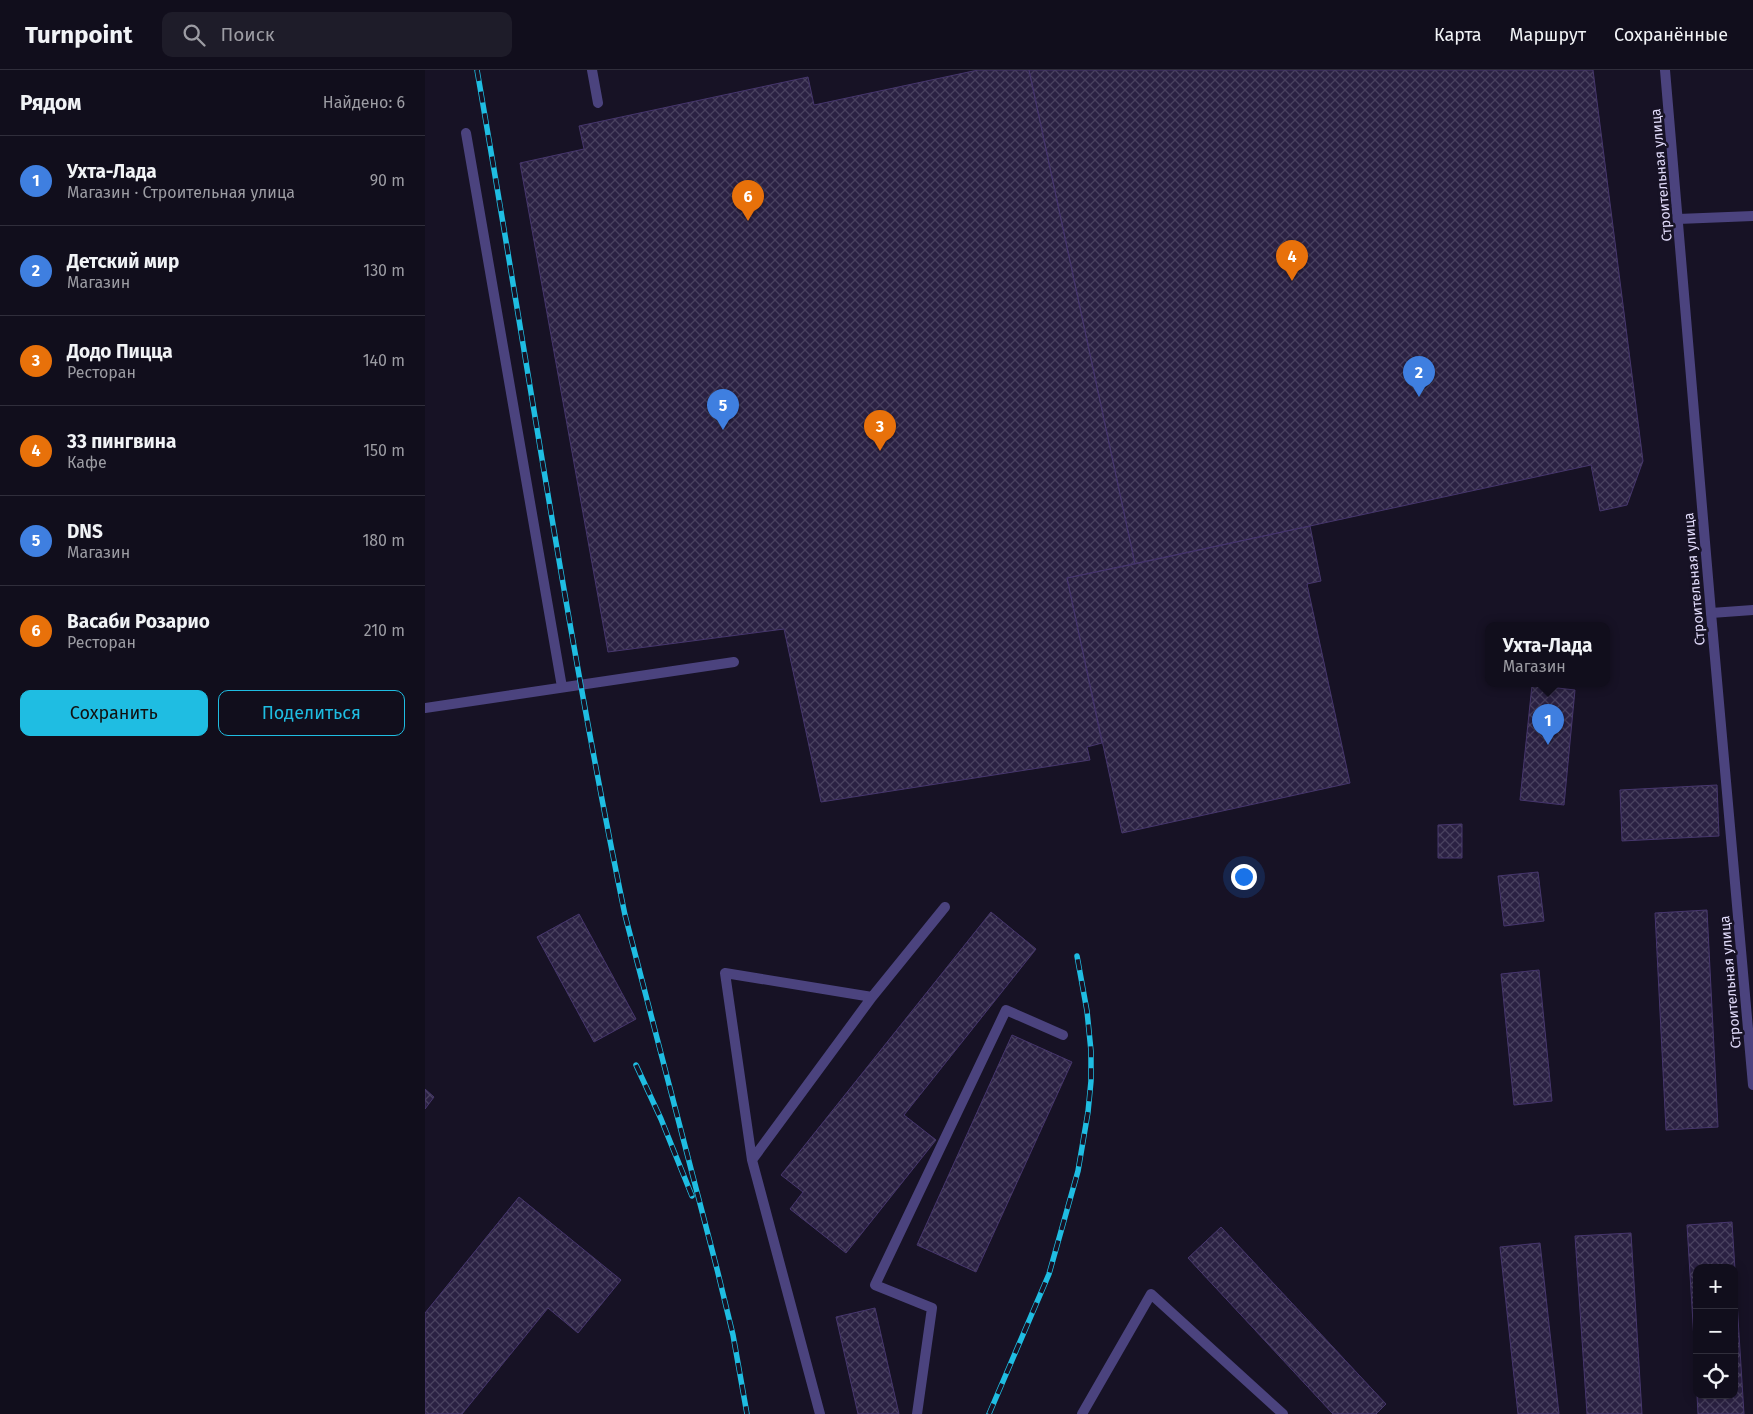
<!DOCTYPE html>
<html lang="ru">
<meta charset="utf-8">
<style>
body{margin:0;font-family:"Fira Sans",sans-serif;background:#1e1c29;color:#f1f3f6}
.controls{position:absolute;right:15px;bottom:15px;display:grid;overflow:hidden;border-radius:10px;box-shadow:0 2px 12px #0003}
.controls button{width:45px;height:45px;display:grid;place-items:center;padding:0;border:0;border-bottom:1px solid #302e3b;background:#110e1c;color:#f1f3f6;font:25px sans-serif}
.you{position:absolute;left:818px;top:806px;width:18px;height:18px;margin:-12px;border:4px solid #fff;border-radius:50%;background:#1a73e8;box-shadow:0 0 0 8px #1a73e833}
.badge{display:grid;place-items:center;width:32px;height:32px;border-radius:50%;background:#1fbde2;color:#fff;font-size:16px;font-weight:700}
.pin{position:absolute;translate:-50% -41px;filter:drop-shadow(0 1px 2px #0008)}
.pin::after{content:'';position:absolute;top:26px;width:18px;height:15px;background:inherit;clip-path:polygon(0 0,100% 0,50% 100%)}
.popup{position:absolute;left:1060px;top:552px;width:125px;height:65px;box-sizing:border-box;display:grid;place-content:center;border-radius:10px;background:#110e1c;filter:drop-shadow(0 1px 4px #0005);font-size:16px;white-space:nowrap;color:#9c9ca3}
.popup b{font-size:19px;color:#f1f3f6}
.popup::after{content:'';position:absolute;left:50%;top:100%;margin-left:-10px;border:10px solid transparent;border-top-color:#110e1c}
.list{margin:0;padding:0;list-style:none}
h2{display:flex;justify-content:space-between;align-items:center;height:65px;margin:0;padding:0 20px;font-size:21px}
h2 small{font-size:16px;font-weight:400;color:#9c9ca3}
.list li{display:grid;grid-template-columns:32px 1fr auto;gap:15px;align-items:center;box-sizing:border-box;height:90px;padding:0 20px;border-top:1px solid #302e3b}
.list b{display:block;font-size:19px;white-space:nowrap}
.list p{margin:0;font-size:16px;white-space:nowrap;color:#9c9ca3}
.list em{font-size:16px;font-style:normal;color:#9c9ca3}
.actions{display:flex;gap:10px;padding:15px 20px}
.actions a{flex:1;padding:11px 0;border:1px solid #1fbde2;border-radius:10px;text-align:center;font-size:18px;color:#1fbde2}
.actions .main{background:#1fbde2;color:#111}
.icon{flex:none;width:28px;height:28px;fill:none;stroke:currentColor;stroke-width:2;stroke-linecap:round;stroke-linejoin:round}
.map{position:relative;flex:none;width:1328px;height:1344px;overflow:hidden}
header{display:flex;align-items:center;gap:30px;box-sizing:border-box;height:70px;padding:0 25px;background:#110e1c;border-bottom:1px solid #302e3b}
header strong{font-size:24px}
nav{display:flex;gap:28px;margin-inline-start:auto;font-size:18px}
.search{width:350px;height:45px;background:#1e1c29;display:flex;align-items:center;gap:12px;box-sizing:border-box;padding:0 18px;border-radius:10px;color:#9c9ca3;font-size:19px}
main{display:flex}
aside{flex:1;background:#110e1c}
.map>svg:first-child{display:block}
</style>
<header>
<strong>Turnpoint</strong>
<div class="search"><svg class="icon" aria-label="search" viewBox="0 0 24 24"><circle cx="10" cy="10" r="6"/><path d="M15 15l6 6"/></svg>Поиск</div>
<nav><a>Карта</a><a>Маршрут</a><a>Сохранённые</a></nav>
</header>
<main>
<aside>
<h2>Рядом<small>Найдено: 6</small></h2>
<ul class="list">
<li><span class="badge" style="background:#3f7fe0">1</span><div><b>Ухта-Лада</b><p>Магазин · Строительная улица</p></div><em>90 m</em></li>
<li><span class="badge" style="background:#3f7fe0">2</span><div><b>Детский мир</b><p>Магазин</p></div><em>130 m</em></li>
<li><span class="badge" style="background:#e8710a">3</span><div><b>Додо Пицца</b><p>Ресторан</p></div><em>140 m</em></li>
<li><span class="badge" style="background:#e8710a">4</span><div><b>33 пингвина</b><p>Кафе</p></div><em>150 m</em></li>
<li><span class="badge" style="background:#3f7fe0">5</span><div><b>DNS</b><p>Магазин</p></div><em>180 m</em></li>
<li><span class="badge" style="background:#e8710a">6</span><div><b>Васаби Розарио</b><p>Ресторан</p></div><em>210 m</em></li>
</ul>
<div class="actions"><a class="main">Сохранить</a><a>Поделиться</a></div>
</aside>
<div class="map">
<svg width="1328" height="1344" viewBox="0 0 1328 1344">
<defs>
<pattern id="building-cross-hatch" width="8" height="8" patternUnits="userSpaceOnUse" patternTransform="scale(1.25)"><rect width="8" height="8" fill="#2b2143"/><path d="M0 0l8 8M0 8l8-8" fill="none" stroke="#49415f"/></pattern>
</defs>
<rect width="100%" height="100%" fill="#171225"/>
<!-- building -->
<path fill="url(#building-cross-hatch)" stroke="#46366c" d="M 553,0 L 604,0 L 710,494 L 642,508 L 677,673 L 662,677 L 665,690 L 396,732 L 359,559 L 183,582 L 95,93 L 159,79 L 154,56 L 383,7 L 389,35 Z
M 604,0 L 1168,0 L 1218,391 L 1202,435 L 1175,441 L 1166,395 L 710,494 Z
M 885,456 L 896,511 L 882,514 L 925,713 L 697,763 L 642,508 Z
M 1107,615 L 1150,620 L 1139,735 L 1095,730 Z
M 1292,715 L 1294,766 L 1197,771 L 1195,720 Z
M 1037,754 L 1037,788 L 1013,788 L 1013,755 Z
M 1113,802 L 1119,851 L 1079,856 L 1073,806 Z
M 1282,840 L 1293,1057 L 1241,1060 L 1230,843 Z
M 566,842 L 611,879 L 479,1045 L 511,1070 L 421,1183 L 365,1139 L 378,1122 L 356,1105 Z
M 154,844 L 211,949 L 169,972 L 112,867 Z
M 1114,900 L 1127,1031 L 1089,1035 L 1076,904 Z
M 587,965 L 647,992 L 551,1202 L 492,1175 Z
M 0,1019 L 9,1027 L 0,1039 Z
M 94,1127 L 196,1210 L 153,1263 L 123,1238 L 37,1344 L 0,1344 L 0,1243 Z
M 1307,1152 L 1319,1344 L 1273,1344 L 1272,1325 L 1309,1325 L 1309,1198 L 1272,1198 L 1272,1319 L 1262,1155 Z
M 796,1157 L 961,1334 L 951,1344 L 908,1344 L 763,1188 Z
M 1206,1163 L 1217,1344 L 1162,1344 L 1150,1166 Z
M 1115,1173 L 1134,1344 L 1093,1344 L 1075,1177 Z
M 450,1238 L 474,1344 L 433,1344 L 411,1247 Z"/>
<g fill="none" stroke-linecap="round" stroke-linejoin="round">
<!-- service -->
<path stroke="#4b437e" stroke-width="10" d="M 167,0 L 173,33
M 41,63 L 137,617
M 1253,149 L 1328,146
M 1286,543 L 1328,540
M 0,638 L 309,592
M 327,1090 L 447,927 L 520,837
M 395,1344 L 327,1090 L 300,903 L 447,927
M 492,1344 L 507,1238 L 450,1215 L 581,940 L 638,965
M 657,1344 L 726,1224 L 858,1344"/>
<!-- minor -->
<path stroke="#4b437e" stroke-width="10" d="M 1240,0 L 1286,543 L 1328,1015"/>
<!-- rail casing -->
<g stroke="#1fbde2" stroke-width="5.5">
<path id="rail" d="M 52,0 C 101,281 142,565 200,845 L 292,1199 L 308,1265 L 322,1344
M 211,995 L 236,1049 L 267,1126
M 564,1344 L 624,1204 L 653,1101 L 663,1042 L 666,1011 L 666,981 L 662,941 L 652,886"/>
</g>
<!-- rail -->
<use href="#rail" stroke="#171225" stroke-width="4" stroke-dasharray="11" stroke-linecap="butt"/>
</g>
<g text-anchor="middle" stroke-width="5" stroke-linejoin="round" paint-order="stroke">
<!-- street labels -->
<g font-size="14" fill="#e1dbfa" stroke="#171225">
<text transform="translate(1236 105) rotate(-95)" y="5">Строительная улица</text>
<text transform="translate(1269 509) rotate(-95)" y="5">Строительная улица</text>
<text transform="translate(1305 912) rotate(-95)" y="5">Строительная улица</text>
</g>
</g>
</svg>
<div class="controls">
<button>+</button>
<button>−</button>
<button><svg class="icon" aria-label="locate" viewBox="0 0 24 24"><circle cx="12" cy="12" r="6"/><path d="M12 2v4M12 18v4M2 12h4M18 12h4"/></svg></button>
</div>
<div class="you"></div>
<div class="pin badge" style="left:1123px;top:675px;background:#3f7fe0">1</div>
<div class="popup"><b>Ухта-Лада</b>Магазин</div>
<div class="pin badge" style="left:994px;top:327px;background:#3f7fe0">2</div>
<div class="pin badge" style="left:455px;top:381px;background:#e8710a">3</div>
<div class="pin badge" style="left:867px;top:211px;background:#e8710a">4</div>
<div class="pin badge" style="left:298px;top:360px;background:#3f7fe0">5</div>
<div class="pin badge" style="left:323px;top:151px;background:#e8710a">6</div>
</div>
</main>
